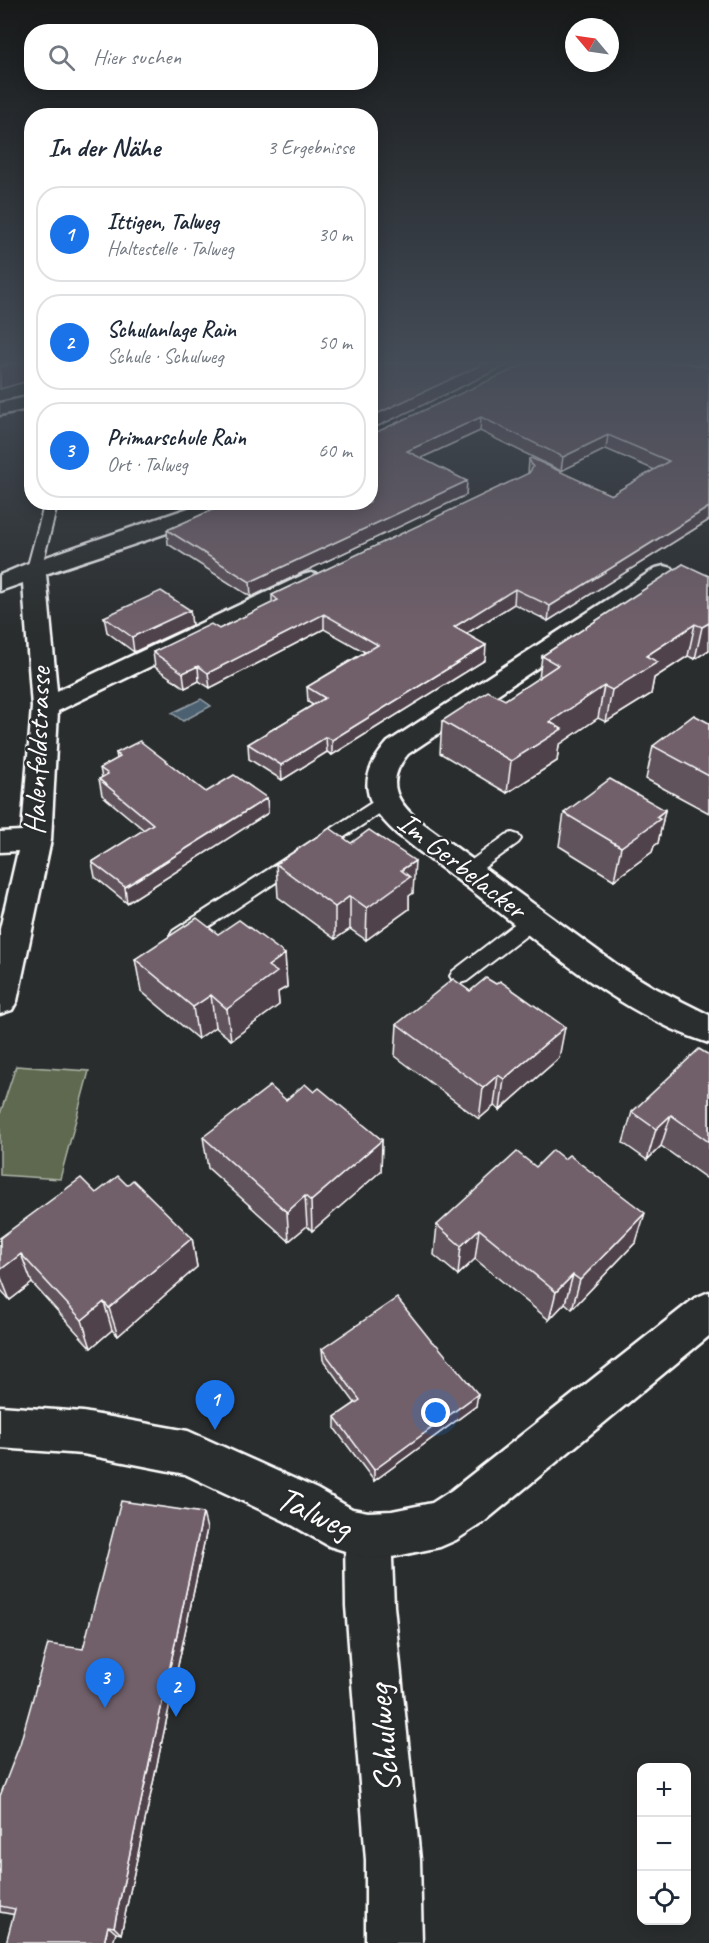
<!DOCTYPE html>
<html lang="de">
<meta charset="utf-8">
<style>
body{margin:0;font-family:Caveat,sans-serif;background:#f2f2f3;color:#1f2937}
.controls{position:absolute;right:18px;bottom:18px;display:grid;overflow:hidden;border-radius:12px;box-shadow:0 3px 15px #0003}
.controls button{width:54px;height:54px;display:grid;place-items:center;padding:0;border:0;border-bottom:2px solid #e0e1e3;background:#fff;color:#1f2937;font:30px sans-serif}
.compass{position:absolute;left:565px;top:18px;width:54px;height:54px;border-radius:50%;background:#fff;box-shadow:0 3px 15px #0003;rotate:299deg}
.you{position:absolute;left:436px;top:1413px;width:21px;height:21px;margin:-15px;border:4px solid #fff;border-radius:50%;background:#1a73e8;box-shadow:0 0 0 9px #1a73e833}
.badge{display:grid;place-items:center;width:39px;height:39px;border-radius:50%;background:#1a73e8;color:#fff;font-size:20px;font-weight:700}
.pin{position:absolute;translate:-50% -50px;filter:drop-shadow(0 2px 3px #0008)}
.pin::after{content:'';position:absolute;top:32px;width:21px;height:18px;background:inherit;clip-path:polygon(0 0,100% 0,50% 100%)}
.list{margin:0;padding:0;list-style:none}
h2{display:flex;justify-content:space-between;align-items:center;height:78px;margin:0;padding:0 24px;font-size:26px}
h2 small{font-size:20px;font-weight:400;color:#747a83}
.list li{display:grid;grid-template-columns:39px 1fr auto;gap:18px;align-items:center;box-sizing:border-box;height:96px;margin:0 12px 12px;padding:0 12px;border:2px solid #e0e1e3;border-radius:24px}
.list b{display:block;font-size:22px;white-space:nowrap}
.list p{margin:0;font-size:20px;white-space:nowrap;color:#747a83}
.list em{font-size:20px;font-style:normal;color:#747a83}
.icon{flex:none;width:33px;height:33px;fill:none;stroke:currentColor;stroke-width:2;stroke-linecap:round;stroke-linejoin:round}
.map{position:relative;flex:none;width:709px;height:1943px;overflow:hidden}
.search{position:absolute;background:#fff;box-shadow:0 3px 15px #0003;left:24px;top:24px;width:354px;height:66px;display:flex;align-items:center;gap:15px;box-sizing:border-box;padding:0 21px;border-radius:24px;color:#747a83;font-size:22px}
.panel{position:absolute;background:#fff;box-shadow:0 3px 15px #0003;left:24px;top:108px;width:354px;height:402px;border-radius:24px}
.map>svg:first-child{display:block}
</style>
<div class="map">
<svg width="709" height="1943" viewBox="0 0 709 1943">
<rect width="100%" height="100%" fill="#2a2d2e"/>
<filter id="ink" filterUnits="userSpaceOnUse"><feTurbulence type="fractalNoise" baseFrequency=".0167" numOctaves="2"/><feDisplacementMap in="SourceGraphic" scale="12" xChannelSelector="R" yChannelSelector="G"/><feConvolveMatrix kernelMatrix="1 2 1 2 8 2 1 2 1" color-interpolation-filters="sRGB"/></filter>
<g filter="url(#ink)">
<!-- green -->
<path fill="#5e6950" stroke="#aeb4a8" stroke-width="1.5" d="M 16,1066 L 89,1071 L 60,1179 L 0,1175 L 0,1114 Z"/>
<!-- water -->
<path fill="#4c606f" stroke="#94a0a9" stroke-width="1.5" d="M 201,699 L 211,706 L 183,721 L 172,713 Z"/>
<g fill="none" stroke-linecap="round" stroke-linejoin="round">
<!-- service casing -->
<g stroke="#fff" stroke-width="4">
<path id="service" d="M 45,502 L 58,502 L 41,569 L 34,573 L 27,569 Z
M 385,796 L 391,798 L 394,802 L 391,806 L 187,941 L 180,943 L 173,941 L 170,936 L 173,931 L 379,798 Z
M 512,833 L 518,835 L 521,839 L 518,843 L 474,875 L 468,877 L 462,875 L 459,871 L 462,867 L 506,835 Z
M 533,913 L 540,915 L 542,920 L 540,925 L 467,981 L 460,983 L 453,981 L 450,976 L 453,971 L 526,915 Z"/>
</g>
<!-- minor casing -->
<g stroke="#fff" stroke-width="5">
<path id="minor" d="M 32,396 L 32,408 L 0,415 L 0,403 Z
M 206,502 L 238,502 C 229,516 74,563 46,574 L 57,691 L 303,575 L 311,573 L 319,575 L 323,580 L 319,585 L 58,711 L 51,840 L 17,1001 L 12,1010 L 0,1014 L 0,929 L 18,851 L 0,852 L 0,832 L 22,831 L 32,707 L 23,583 L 0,591 L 0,575 L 26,564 Z
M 664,566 L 672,568 L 676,573 L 672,578 L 408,754 C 386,780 394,799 417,819 L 620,967 L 653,987 L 709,1015 L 709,1043 C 625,1017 548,950 480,897 C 452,875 423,855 396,833 C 362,802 357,777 388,742 L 656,568 Z
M 368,1512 L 384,1519 L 391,1535 L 394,1606 L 420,1860 L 422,1943 L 366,1943 L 366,1860 L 346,1606 L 345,1535 L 352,1519 Z"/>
</g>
<!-- tertiary casing -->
<g stroke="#fff" stroke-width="5">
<path id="tertiary" d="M 709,1292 L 709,1336 L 484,1522 L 456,1540 L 440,1547 L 392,1557 L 368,1558 L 329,1546 L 285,1521 L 185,1474 L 83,1454 L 0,1448 L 0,1406 L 83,1412 L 188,1431 L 317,1489 L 352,1509 L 368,1512 L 392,1511 L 432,1503 L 452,1490 L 695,1298 Z"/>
</g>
<!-- service -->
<use href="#service" fill="#2a2d2e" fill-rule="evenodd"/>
<!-- minor -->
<use href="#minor" fill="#2a2d2e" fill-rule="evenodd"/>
<!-- tertiary -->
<use href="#tertiary" fill="#2a2d2e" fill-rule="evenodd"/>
</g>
<!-- wall -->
<path fill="#61535c" stroke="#fff" stroke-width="1.5" d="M 698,363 L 709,363 L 709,366 Z
M 709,368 L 709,520 L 548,621 L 514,604 L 466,634 L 485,660 L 332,755 L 327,752 L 282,780 L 249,759 L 248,744 L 313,705 L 308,702 L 307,687 L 365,652 L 324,629 L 210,688 L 199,681 L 185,688 L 155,667 L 153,652 L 219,629 L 272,603 L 272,595 L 528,474 L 529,459 L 611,495 L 655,470 L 606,449 L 561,471 L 480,431 L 421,458 L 466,495 L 251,597 L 168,544 L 167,530 L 230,502 L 370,435 Z
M 683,564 L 709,650 L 695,659 L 688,656 L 654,678 L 651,694 L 606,722 L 598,718 L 559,745 L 557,761 L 507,793 L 440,753 L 442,721 L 505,700 L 539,678 L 542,656 Z
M 190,610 L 192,625 L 134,652 L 107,632 L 104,617 Z
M 709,723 L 709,813 L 646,779 L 653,746 Z
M 116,753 L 206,792 L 267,798 L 268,813 L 127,903 L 95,877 L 92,862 L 144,830 L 102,795 L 99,779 L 102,778 L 100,768 L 117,759 Z
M 665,810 L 658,843 L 654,846 L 652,852 L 614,880 L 559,846 L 564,813 Z
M 351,843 L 413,893 L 409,896 L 409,909 L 366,940 L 350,929 L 335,939 L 278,897 L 276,864 Z
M 218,934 L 285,954 L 287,987 L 278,992 L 279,1005 L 231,1040 L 215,1027 L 198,1039 L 141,991 L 135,959 Z
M 397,1024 L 559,1058 L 500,1110 L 494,1106 L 479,1119 L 395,1056 Z
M 709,1055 L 709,1180 L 661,1146 L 647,1160 L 623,1143 L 632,1112 Z
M 314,1092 L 382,1140 L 381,1171 L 312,1231 L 307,1226 L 289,1241 L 208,1168 L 203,1137 L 286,1100 Z
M 127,1185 L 192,1238 L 197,1267 L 118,1336 L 112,1330 L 91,1348 L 32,1283 L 10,1300 L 0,1289 L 0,1238 L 96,1193 Z
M 437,1225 L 636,1242 L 572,1309 L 565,1303 L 549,1320 L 475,1259 L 458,1275 L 434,1255 Z
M 432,1342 L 476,1406 L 374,1481 L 335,1429 L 335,1417 L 355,1403 L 323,1360 L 322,1349 Z
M 207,1529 L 121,1934 L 0,1912 L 0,1796 L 83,1649 Z"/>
<!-- shaded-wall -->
<path fill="#4f434b" stroke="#fff" stroke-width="1.5" d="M 13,363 L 32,363 L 32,380 L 0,389 L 0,367 Z
M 485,363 L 512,363 L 370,430 L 370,417 Z
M 481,417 L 480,431 L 406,465 L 407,451 Z
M 608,435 L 606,449 L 561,471 L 563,457 Z
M 467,481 L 466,495 L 251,597 L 250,582 Z
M 709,507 L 709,520 L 548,621 L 550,606 Z
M 515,589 L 514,604 L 453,642 L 454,627 Z
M 190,610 L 192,625 L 134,652 L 132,637 Z
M 324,614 L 324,629 L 210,688 L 208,673 Z
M 709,623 L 709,650 L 695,659 L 702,627 Z
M 695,624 L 688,656 L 654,678 L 651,694 L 606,722 L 612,690 L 646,656 Z
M 486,645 L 485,660 L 332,755 L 332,740 Z
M 198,666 L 199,681 L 185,688 L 183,673 Z
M 604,686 L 598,718 L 559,745 L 557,761 L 507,793 L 511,761 L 550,722 Z
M 326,737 L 327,752 L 282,780 L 281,765 Z
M 267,798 L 268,813 L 127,903 L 125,887 Z
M 665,810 L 658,843 L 654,846 L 652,852 L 614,880 L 621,847 Z
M 415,861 L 413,893 L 409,896 L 409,909 L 366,940 L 367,908 L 401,870 Z
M 350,896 L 350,929 L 335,939 L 335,907 Z
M 285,954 L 287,987 L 278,992 L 279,1005 L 231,1040 L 227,1009 L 268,966 Z
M 211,995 L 215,1027 L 198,1039 L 193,1007 Z
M 565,1027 L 559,1058 L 500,1110 L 504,1079 Z
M 498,1075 L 494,1106 L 479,1119 L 483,1088 Z
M 671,1115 L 661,1146 L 647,1160 L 656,1129 Z
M 382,1140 L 381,1171 L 312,1231 L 311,1201 Z
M 305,1196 L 307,1226 L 289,1241 L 287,1212 Z
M 645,1213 L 636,1242 L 572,1309 L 580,1280 Z
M 479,1229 L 475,1259 L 458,1275 L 461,1246 Z
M 192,1238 L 197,1267 L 118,1336 L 109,1308 Z
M 21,1254 L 32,1283 L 10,1300 L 0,1275 L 0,1270 Z
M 573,1275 L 565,1303 L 549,1320 L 556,1292 Z
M 104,1302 L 112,1330 L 91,1348 L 82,1320 Z
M 478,1394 L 476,1406 L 374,1481 L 374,1470 Z
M 203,1513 L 207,1529 L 121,1934 L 114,1927 Z
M 108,1926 L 116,1933 L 113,1943 L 104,1943 Z"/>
<!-- building -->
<path fill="#71606b" stroke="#fff" stroke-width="1.5" d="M 0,363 L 13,363 L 0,367 Z
M 370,363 L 485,363 L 370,417 Z
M 527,363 L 688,363 L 709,368 L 709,507 L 550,606 L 515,589 L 454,627 L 486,645 L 332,740 L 326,737 L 281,765 L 248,744 L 325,698 L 307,687 L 378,645 L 324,614 L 208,673 L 198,666 L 183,673 L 153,652 L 211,624 L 219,629 L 278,600 L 272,595 L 529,473 L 533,467 L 529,459 L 531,458 L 611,495 L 669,461 L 608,435 L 563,457 L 481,417 L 407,451 L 467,481 L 250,582 L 167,530 L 230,502 L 370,502 L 370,435 Z
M 683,564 L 709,576 L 709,623 L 702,627 L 695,624 L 646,656 L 658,662 L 612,690 L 604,686 L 550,722 L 562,729 L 511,761 L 442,721 L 488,691 L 505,700 L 558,665 L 542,656 Z
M 161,591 L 190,610 L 132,637 L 104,617 Z
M 694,715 L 709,723 L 709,776 L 653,746 Z
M 140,741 L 206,792 L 234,775 L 267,798 L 125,887 L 92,862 L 153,824 L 99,779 L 108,774 L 100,768 L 120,757 L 116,753 Z
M 610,779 L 665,810 L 656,817 L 660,819 L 621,847 L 564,813 Z
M 330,828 L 351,843 L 369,830 L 415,861 L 401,870 L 410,877 L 367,908 L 350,896 L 335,907 L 276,864 Z
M 197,918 L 218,934 L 239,920 L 285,954 L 268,966 L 277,972 L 227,1009 L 211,995 L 193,1007 L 135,959 Z
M 486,978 L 496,984 L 500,981 L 565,1027 L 504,1079 L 498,1075 L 483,1088 L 397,1024 L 453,979 L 470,991 Z
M 699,1049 L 709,1055 L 709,1142 L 671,1115 L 656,1129 L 632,1112 Z
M 305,1084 L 314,1092 L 319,1088 L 382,1140 L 311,1201 L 305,1196 L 287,1212 L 203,1137 L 270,1086 L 286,1100 Z
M 553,1150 L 564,1159 L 569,1155 L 645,1213 L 580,1280 L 573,1275 L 556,1292 L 479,1229 L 461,1246 L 437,1225 L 517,1152 L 536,1167 Z
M 118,1176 L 127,1185 L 133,1180 L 192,1238 L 109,1308 L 104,1302 L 82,1320 L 21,1254 L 0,1270 L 0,1238 L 81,1178 L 96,1193 Z
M 397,1298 L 432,1342 L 437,1345 L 478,1394 L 374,1470 L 335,1417 L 360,1400 L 322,1349 Z
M 121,1501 L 203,1513 L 114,1927 L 108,1926 L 104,1943 L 6,1943 L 15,1909 L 0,1906 L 0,1796 L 20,1744 L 48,1644 L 83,1649 Z"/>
</g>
<!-- sky -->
<linearGradient id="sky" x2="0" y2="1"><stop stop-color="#171919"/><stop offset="0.57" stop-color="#444c57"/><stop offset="1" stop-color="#444c57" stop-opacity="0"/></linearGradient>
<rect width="709" height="635" fill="url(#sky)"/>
<g text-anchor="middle" stroke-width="5" stroke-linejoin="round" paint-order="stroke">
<!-- street labels -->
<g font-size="30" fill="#fff" stroke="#2a2d2e">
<text transform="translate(37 751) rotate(-88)" y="10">Halenfeldstrasse</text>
<text transform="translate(462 865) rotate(38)" y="10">Im Gerbelacker</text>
</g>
<!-- near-street labels -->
<g font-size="36" fill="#fff" stroke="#2a2d2e">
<text transform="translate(315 1511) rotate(25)" y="13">Talweg</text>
<text transform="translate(382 1739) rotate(-95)" y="13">Schulweg</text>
</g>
</g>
</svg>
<div class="controls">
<button>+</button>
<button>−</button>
<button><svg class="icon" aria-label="locate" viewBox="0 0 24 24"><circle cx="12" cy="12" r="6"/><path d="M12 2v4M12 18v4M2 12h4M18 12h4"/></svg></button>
</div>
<svg class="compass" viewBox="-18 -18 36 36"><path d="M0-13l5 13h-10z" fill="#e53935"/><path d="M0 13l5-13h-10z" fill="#747a83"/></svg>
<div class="you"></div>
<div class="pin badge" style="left:215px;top:1430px">1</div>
<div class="pin badge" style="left:176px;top:1717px">2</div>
<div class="pin badge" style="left:105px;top:1708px">3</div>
<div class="search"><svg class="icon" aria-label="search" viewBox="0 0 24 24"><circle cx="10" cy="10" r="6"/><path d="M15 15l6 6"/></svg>Hier suchen</div>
<section class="panel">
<h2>In der Nähe<small>3 Ergebnisse</small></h2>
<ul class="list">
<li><span class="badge">1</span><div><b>Ittigen, Talweg</b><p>Haltestelle · Talweg</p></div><em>30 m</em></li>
<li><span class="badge">2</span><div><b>Schulanlage Rain</b><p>Schule · Schulweg</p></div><em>50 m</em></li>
<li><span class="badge">3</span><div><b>Primarschule Rain</b><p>Ort · Talweg</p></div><em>60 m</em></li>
</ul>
</section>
</div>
